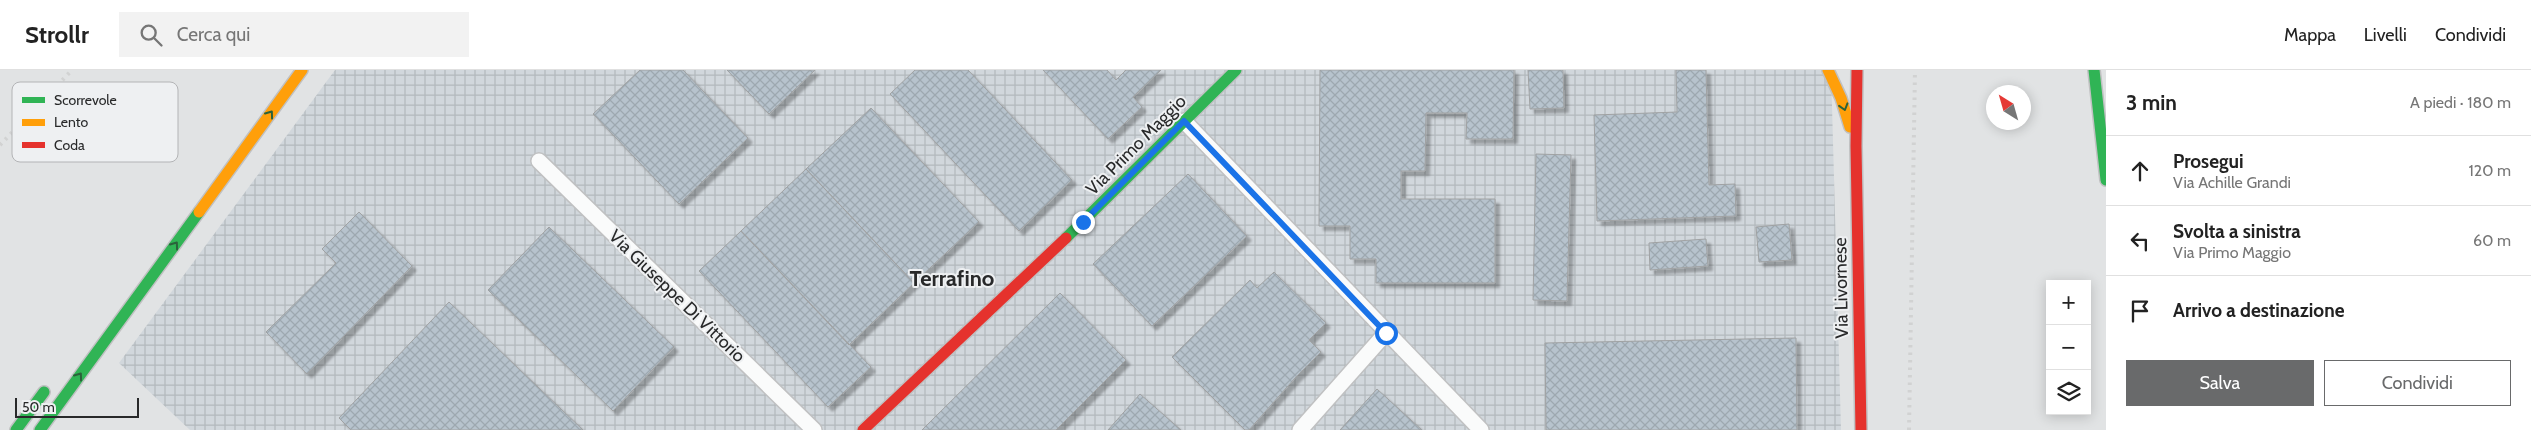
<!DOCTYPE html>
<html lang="it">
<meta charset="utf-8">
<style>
body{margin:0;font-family:Cabin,sans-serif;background:#f2f2f2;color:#222}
.controls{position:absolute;right:15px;bottom:15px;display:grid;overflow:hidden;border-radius:0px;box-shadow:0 2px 12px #0003}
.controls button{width:45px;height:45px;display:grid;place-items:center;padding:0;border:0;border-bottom:1px solid #e0e0e0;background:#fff;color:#222;font:25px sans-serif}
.compass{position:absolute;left:1986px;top:15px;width:45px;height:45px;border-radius:50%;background:#fff;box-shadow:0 2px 12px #0003;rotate:323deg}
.scale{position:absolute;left:15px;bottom:12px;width:124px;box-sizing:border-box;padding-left:5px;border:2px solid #28292a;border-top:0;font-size:14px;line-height:18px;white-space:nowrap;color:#28292a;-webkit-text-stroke:4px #eef0f2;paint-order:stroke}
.stop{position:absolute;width:15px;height:15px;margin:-11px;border:4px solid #1a73e8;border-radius:50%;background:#fff}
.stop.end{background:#1a73e8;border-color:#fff;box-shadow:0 1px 5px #0008}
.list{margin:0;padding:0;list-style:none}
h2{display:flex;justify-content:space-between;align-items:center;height:65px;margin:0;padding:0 20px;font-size:21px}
h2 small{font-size:16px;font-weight:400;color:#767676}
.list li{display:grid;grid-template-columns:32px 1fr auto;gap:15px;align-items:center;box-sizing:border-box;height:70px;padding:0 20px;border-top:1px solid #e0e0e0}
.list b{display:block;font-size:19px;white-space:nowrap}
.list p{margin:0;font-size:16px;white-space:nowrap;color:#767676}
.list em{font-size:16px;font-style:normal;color:#767676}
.actions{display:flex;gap:10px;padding:15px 20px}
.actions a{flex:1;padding:11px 0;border:1px solid #696a6b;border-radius:0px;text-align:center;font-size:18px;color:#696a6b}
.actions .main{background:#696a6b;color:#fff}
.icon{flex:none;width:28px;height:28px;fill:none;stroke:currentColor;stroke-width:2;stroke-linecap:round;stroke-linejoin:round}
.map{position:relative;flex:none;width:2106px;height:360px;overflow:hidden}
header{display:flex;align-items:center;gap:30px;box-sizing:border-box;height:70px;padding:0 25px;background:#fff;border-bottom:1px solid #e0e0e0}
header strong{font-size:24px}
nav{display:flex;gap:28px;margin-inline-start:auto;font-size:18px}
.search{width:350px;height:45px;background:#f2f2f2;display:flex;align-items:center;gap:12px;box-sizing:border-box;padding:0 18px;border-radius:0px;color:#767676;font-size:19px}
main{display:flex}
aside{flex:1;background:#fff}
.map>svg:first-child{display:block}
</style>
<header>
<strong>Strollr</strong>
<div class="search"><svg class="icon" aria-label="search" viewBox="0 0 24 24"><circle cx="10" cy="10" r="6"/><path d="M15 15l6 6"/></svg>Cerca qui</div>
<nav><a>Mappa</a><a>Livelli</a><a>Condividi</a></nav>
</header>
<main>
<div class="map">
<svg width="2106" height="360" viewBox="0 0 2106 360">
<defs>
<pattern id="industrial-grid" width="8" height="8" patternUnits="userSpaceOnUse" patternTransform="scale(1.25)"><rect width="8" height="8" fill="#d1d7dc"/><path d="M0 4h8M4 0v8" fill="none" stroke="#b3b9bd"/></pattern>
<pattern id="building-cross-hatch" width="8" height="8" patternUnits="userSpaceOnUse" patternTransform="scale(1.25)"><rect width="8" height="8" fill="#b7c3cd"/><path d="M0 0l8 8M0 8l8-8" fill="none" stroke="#9da8b0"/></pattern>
<filter id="shadow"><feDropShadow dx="4.5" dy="4.5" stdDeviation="1" flood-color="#0004"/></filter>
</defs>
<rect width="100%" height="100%" fill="#e1e3e4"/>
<!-- industrial -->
<path fill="url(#industrial-grid)" d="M 335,0 L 1831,0 L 1841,360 L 190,360 L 119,293 Z"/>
<!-- building -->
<path fill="url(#building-cross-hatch)" stroke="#a0a2a3" filter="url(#shadow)" d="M 640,0 L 683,0 L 748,68 L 679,134 L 593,44 Z
M 727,0 L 815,0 L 769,44 Z
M 915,0 L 968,0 L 1072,110 L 1019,161 L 890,24 Z
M 1043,0 L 1107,0 L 1116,10 L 1126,0 L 1161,0 L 1133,27 L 1142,37 L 1108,69 Z
M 1320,0 L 1514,0 L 1513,69 L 1466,69 L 1467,43 L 1426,43 L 1425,101 L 1401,101 L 1401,129 L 1495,129 L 1495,213 L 1376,213 L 1376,189 L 1350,189 L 1350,156 L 1319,156 Z
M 1528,0 L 1563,0 L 1564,38 L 1530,39 Z
M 1676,0 L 1706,0 L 1709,115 L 1735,114 L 1736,146 L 1597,151 L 1594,45 L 1677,42 Z
M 871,38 L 979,152 L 914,213 L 806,99 Z
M 1536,84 L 1571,85 L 1567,231 L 1533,230 Z
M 806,99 L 914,213 L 849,275 L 741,161 Z
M 1188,104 L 1247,166 L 1152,256 L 1093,194 Z
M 359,142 L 412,196 L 307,304 L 266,262 L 336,193 L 322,179 Z
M 1789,154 L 1792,190 L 1759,192 L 1756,157 Z
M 549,157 L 674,277 L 613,341 L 488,220 Z
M 741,161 L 871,297 L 828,337 L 699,201 Z
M 1706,169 L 1708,196 L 1650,200 L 1649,173 Z
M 1274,202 L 1326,253 L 1309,270 L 1321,282 L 1295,308 L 1249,360 L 1245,360 L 1172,287 L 1250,210 L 1257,218 Z
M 1060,223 L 1126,290 L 1056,360 L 922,360 Z
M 449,232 L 583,360 L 351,360 L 339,348 Z
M 1796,268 L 1797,360 L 1546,360 L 1545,273 Z
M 1377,319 L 1422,360 L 1340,360 Z
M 1140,324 L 1181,360 L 1108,360 Z"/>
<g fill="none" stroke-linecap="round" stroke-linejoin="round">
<!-- street casing -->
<g stroke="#c0c1c2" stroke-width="18">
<path id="street" d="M 1184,51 L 1481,360
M 539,91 L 814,360
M 1300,360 L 1386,263"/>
</g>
<!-- fast casing -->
<g stroke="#c0c1c2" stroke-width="14">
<path id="fast" d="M 2094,0 L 2106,110
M 1066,168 L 1236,0
M 16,360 L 44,322
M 40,360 L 199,142"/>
</g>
<!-- slow casing -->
<g stroke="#c0c1c2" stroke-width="14">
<path id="slow" d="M 1828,0 L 1841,28 L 1850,57
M 199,142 L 302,0"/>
</g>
<!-- jam casing -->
<g stroke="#c0c1c2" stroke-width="14">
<path id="jam" d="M 1857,0 L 1856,76 L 1861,360
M 863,360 L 1066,168"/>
</g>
<!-- street -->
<use href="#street" stroke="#fafbfb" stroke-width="15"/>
<!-- fast -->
<use href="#fast" stroke="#30b455" stroke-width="11"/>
<!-- slow -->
<use href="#slow" stroke="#ff9f0a" stroke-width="11"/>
<!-- jam -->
<use href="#jam" stroke="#e5322d" stroke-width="11"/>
<!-- rail -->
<path stroke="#d1d2d2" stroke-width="4" stroke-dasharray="2.5 5" stroke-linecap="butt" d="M 0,75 L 72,0
M 1909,360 L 1915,0"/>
</g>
<!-- one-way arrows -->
<defs><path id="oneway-chevron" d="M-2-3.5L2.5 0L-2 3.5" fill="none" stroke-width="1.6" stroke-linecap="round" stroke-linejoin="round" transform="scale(1.25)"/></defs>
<g stroke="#2b613b">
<use href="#oneway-chevron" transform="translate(1844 37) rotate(73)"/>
<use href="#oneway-chevron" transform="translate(270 44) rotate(-54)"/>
<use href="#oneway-chevron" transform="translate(175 175) rotate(-54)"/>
<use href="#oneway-chevron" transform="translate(79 306) rotate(-54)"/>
</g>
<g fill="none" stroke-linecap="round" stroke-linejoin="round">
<!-- route -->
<path stroke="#1a73e8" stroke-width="6" d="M 1083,152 L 1184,51 L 1386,263"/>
</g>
<g text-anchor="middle" stroke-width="4" stroke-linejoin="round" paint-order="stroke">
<!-- street labels -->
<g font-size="18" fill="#28292a" stroke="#eef0f2">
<text transform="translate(1136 75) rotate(-45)" y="6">Via Primo Maggio</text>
<text transform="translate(1841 218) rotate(-91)" y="6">Via Livornese</text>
<text transform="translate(677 226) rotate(44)" y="6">Via Giuseppe Di Vittorio</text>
</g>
<!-- district labels -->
<g font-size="22" font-weight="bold" fill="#28292a" stroke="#eef0f2">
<text x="952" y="216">Terrafino</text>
</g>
</g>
<!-- legend -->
<rect x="12" y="12" width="166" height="80" rx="8" fill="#eef0f2" stroke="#b3b4b6" stroke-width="1"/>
<rect x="22" y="27" width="23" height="6" fill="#30b455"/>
<rect x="22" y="49" width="23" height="7" fill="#ff9f0a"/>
<rect x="22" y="72" width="23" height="6" fill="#e5322d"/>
<g font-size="14" fill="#28292a">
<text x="54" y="35">Scorrevole</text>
<text x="54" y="57">Lento</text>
<text x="54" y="80">Coda</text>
</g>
</svg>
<div class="controls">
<button>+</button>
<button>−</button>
<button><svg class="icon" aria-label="layers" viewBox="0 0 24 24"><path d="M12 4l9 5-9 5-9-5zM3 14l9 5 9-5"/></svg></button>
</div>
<svg class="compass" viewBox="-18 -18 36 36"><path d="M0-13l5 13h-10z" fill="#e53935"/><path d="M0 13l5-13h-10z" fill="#767676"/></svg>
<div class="scale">50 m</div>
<div class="stop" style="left:1386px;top:263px"></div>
<div class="stop end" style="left:1083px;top:152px"></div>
</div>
<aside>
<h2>3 min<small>A piedi · 180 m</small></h2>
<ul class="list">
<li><svg class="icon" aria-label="ahead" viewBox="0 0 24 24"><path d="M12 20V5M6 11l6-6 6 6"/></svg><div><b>Prosegui</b><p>Via Achille Grandi</p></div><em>120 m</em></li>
<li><svg class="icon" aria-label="left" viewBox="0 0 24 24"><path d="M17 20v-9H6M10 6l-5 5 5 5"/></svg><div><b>Svolta a sinistra</b><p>Via Primo Maggio</p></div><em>60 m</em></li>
<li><svg class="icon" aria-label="arrive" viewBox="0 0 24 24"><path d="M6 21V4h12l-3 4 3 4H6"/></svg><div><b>Arrivo a destinazione</b></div></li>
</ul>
<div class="actions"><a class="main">Salva</a><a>Condividi</a></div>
</aside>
</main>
